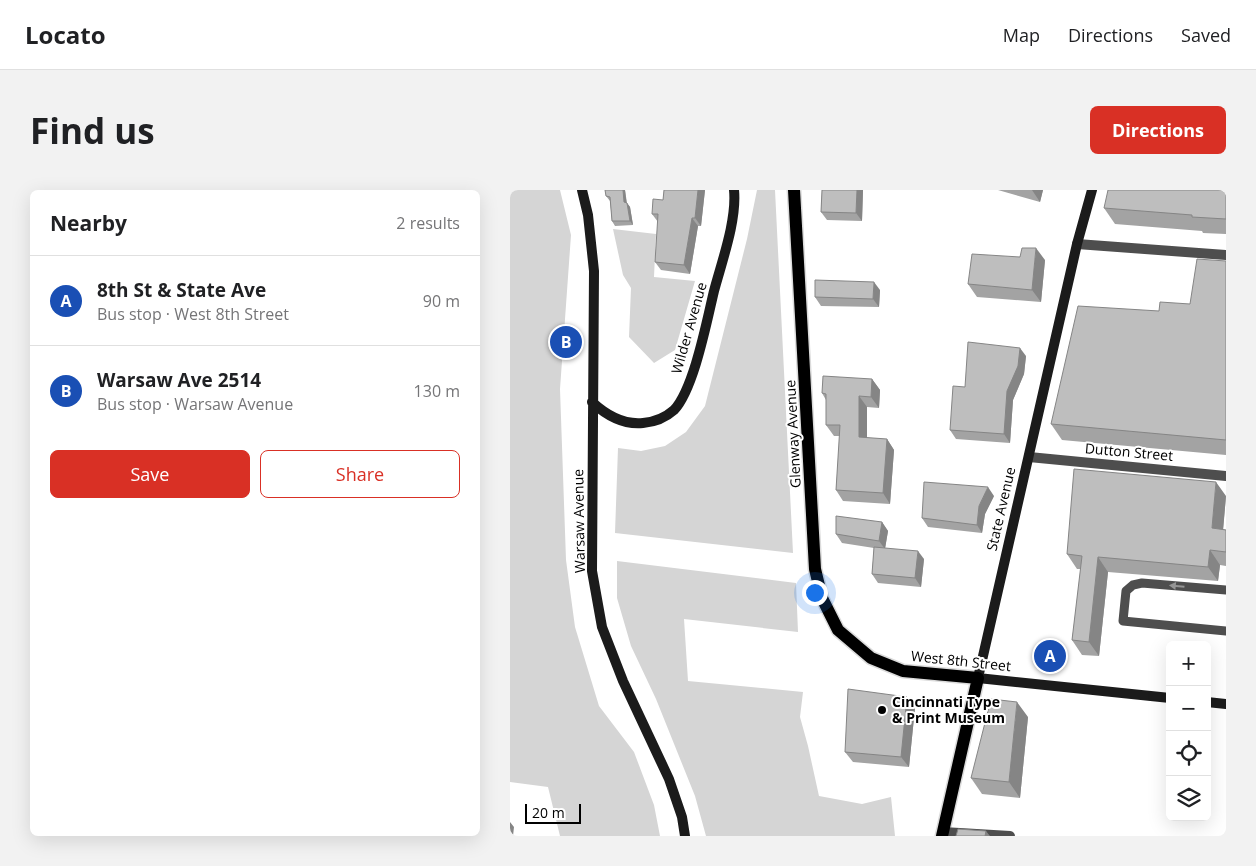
<!DOCTYPE html>
<meta charset="utf-8">
<style>
body{margin:0;font-family:"Open Sans",sans-serif;background:#f2f2f2;color:#202124}
.controls{position:absolute;right:15px;bottom:15px;display:grid;overflow:hidden;border-radius:8px;box-shadow:0 5px 20px #0002}
.controls button{width:45px;height:45px;display:grid;place-items:center;padding:0;border:0;border-bottom:1px solid #e0e0e0;background:#fff;color:#202124;font:25px sans-serif}
.scale{position:absolute;left:15px;bottom:12px;width:56px;box-sizing:border-box;padding-left:5px;border:2px solid #000;border-top:0;font-size:14px;line-height:18px;white-space:nowrap;color:#000;-webkit-text-stroke:4px #fff;paint-order:stroke}
.you{position:absolute;left:304px;top:402px;width:18px;height:18px;margin:-12px;border:4px solid #fff;border-radius:50%;background:#1a73e8;box-shadow:0 0 0 8px #1a73e833}
.badge{display:grid;place-items:center;width:32px;height:32px;border-radius:50%;background:#d93025;color:#fff;font-size:16px;font-weight:700}
.pin{position:absolute;translate:-50% -50%;border:2px solid #fff;box-shadow:0 1px 5px #0006}
.list{margin:0;padding:0;list-style:none}
h2{display:flex;justify-content:space-between;align-items:center;height:65px;margin:0;padding:0 20px;font-size:21px}
h2 small{font-size:16px;font-weight:400;color:#757577}
.list li{display:grid;grid-template-columns:32px 1fr auto;gap:15px;align-items:center;box-sizing:border-box;height:90px;padding:0 20px;border-top:1px solid #e0e0e0}
.list b{display:block;font-size:19px;white-space:nowrap}
.list p{margin:0;font-size:16px;white-space:nowrap;color:#757577}
.list em{font-size:16px;font-style:normal;color:#757577}
.actions{display:flex;gap:10px;padding:15px 20px}
.actions a{flex:1;padding:11px 0;border:1px solid #d93025;border-radius:8px;text-align:center;font-size:18px;color:#d93025}
.actions .main{background:#d93025;color:#fff}
.icon{flex:none;width:28px;height:28px;fill:none;stroke:currentColor;stroke-width:2;stroke-linecap:round;stroke-linejoin:round}
.map{position:relative;flex:none;width:716px;height:646px;overflow:hidden;border-radius:8px}
header{display:flex;align-items:center;gap:30px;box-sizing:border-box;height:70px;padding:0 25px;background:#fff;border-bottom:1px solid #e0e0e0}
header strong{font-size:24px}
nav{display:flex;gap:28px;margin-inline-start:auto;font-size:18px}
.intro{display:flex;align-items:center;justify-content:space-between;box-sizing:border-box;height:120px;padding:0 30px}
h1{margin:0;font-size:35px}
.button{padding:12px 22px;border-radius:8px;background:#d93025;color:#fff;font-size:18px;font-weight:700}
main{display:flex;gap:30px;padding:0 30px}
aside{flex:1;background:#fff;border-radius:8px;box-shadow:0 5px 20px #0002}
.map>svg:first-child{display:block}
</style>
<header>
<strong>Locato</strong>
<nav><a>Map</a><a>Directions</a><a>Saved</a></nav>
</header>
<div class="intro"><h1>Find us</h1><a class="button">Directions</a></div>
<main>
<aside>
<h2>Nearby<small>2 results</small></h2>
<ul class="list">
<li><span class="badge" style="background:#1a4fb4">A</span><div><b>8th St &amp; State Ave</b><p>Bus stop · West 8th Street</p></div><em>90 m</em></li>
<li><span class="badge" style="background:#1a4fb4">B</span><div><b>Warsaw Ave 2514</b><p>Bus stop · Warsaw Avenue</p></div><em>130 m</em></li>
</ul>
<div class="actions"><a class="main">Save</a><a>Share</a></div>
</aside>
<div class="map">
<svg width="716" height="646" viewBox="0 0 716 646">
<rect width="100%" height="100%" fill="#fff"/>
<!-- green -->
<path fill="#d5d5d5" d="M 0,0 L 50,0 L 61,45 L 50,199 L 56,370 L 65,437 L 89,516 L 124,562 L 144,615 L 150,646 L 50,646 L 38,597 L 0,592 Z
M 247,0 L 265,0 L 283,363 L 105,343 L 108,258 L 131,261 L 155,256 L 176,242 L 195,216 L 237,49 Z
M 103,39 L 146,44 L 144,87 L 185,91 L 165,160 L 144,173 L 119,147 L 121,98 L 113,85 Z
M 107,371 L 286,393 L 288,442 L 174,429 L 178,491 L 293,502 L 290,527 L 298,556 L 309,606 L 352,614 L 381,607 L 385,646 L 196,646 L 185,606 L 146,509 L 121,456 L 107,408 Z"/>
<g fill="none" stroke-linecap="round" stroke-linejoin="round">
<!-- primary casing -->
<g stroke="#dbdbdb" stroke-width="15">
<path id="primary" d="M 284,0 L 305,379 L 312,408 L 328,440 L 361,468 L 393,481 L 468,488 L 432,646"/>
</g>
<!-- service -->
<path stroke="#4e4e4e" stroke-width="9" d="M 716,400 L 632,393 L 623,395 L 616,401 L 613,431 L 716,441"/>
<!-- minor -->
<path stroke="#4e4e4e" stroke-width="10" d="M 567,54 L 716,65
M 519,267 L 716,286
M 433,642 L 500,646"/>
<!-- secondary -->
<path stroke="#1b1b1b" stroke-width="10" d="M 72,0 L 78,25 L 84,81 L 82,381 L 92,437 L 113,491 L 159,589 L 172,627 L 175,646
M 582,0 L 567,54 L 468,488 L 660,508
M 82,212 C 96,225 113,235 133,233 C 145,232 155,228 164,220 C 184,199 197,130 204,101 C 212,71 227,30 224,0
M 697,512 L 716,514"/>
<!-- primary -->
<use href="#primary" stroke="#000" stroke-width="12"/>
</g>
<!-- wall -->
<path fill="#a3a3a3" d="M 95,0 L 115,0 L 117,13 L 120,17 L 123,35 L 105,36 L 102,31 L 100,11 L 96,6 Z
M 154,0 L 195,0 L 191,36 L 188,36 L 180,84 L 151,80 L 145,72 L 148,32 L 142,24 L 153,10 Z
M 312,0 L 353,0 L 352,31 L 317,30 L 311,22 Z
M 488,0 L 533,0 L 530,12 Z
M 716,0 L 716,44 L 693,43 L 692,41 L 605,34 L 594,18 Z
M 535,70 L 531,112 L 467,107 L 458,94 Z
M 716,71 L 716,265 L 552,250 L 541,234 L 649,121 L 680,114 Z
M 370,100 L 369,117 L 311,116 L 305,107 Z
M 516,166 L 514,184 L 503,210 L 500,253 L 446,249 L 440,240 L 455,197 Z
M 362,189 L 370,200 L 369,218 L 357,217 L 357,248 L 377,249 L 384,260 L 380,314 L 333,311 L 326,300 L 330,246 L 324,246 L 316,235 L 316,210 L 312,203 Z
M 484,306 L 475,324 L 472,343 L 418,337 L 412,328 Z
M 716,306 L 713,339 L 716,340 L 716,376 L 710,375 L 708,391 L 598,382 L 589,466 L 572,465 L 562,450 L 571,379 L 567,379 L 557,364 Z
M 372,332 L 378,341 L 375,358 L 414,369 L 411,397 L 368,393 L 362,384 L 364,358 L 332,353 L 326,344 Z
M 397,507 L 405,518 L 399,577 L 343,572 L 335,562 Z
M 518,527 L 510,608 L 472,604 L 461,588 Z"/>
<!-- shaded-wall -->
<path fill="#858585" d="M 113,0 L 115,0 L 117,17 L 114,12 Z
M 188,0 L 195,0 L 191,36 L 185,28 Z
M 347,0 L 353,0 L 352,31 L 346,23 Z
M 522,0 L 533,0 L 530,12 Z
M 117,13 L 120,17 L 123,35 L 120,31 Z
M 182,28 L 188,36 L 180,84 L 174,75 Z
M 526,58 L 535,70 L 531,112 L 522,100 Z
M 364,92 L 370,100 L 369,117 L 363,109 Z
M 510,158 L 516,166 L 514,184 L 503,210 L 500,253 L 494,244 L 497,201 Z
M 362,189 L 370,200 L 369,218 L 361,207 Z
M 349,206 L 357,217 L 357,258 L 349,247 Z
M 377,249 L 384,260 L 380,314 L 373,303 Z
M 706,292 L 716,306 L 712,353 L 702,338 Z
M 478,297 L 484,306 L 475,324 L 472,343 L 467,335 L 469,316 Z
M 372,332 L 378,341 L 375,359 L 369,351 Z
M 700,360 L 710,375 L 708,391 L 698,377 Z
M 408,361 L 414,369 L 411,397 L 405,388 Z
M 588,367 L 598,382 L 589,466 L 579,452 Z
M 397,507 L 405,518 L 399,577 L 391,567 Z
M 507,512 L 518,527 L 510,608 L 499,592 Z
M 0,632 L 4,637 L 3,646 L 0,646 Z
M 476,641 L 480,646 L 475,646 Z"/>
<!-- building -->
<path fill="#bebebe" stroke="#858585" d="M 95,0 L 113,0 L 114,12 L 117,13 L 120,31 L 102,31 L 100,7 L 96,6 Z
M 154,0 L 188,0 L 185,28 L 182,28 L 174,75 L 145,72 L 148,24 L 142,24 L 143,9 L 153,10 Z
M 312,0 L 347,0 L 346,23 L 311,22 Z
M 598,0 L 716,0 L 716,29 L 682,27 L 682,25 L 594,18 Z
M 512,58 L 526,58 L 522,100 L 458,94 L 462,64 L 510,67 Z
M 687,69 L 716,71 L 716,250 L 541,234 L 568,116 L 649,121 L 650,112 L 680,114 Z
M 305,90 L 364,92 L 363,109 L 305,107 Z
M 458,152 L 510,158 L 508,176 L 497,201 L 494,244 L 440,240 L 443,196 L 455,197 Z
M 313,186 L 362,189 L 361,207 L 349,206 L 349,247 L 377,249 L 373,303 L 326,300 L 330,235 L 316,235 L 316,204 L 312,203 Z
M 564,279 L 706,292 L 702,338 L 716,340 L 716,362 L 700,360 L 698,377 L 588,367 L 579,452 L 562,450 L 572,366 L 557,364 Z
M 414,292 L 478,297 L 469,316 L 467,335 L 412,328 Z
M 326,326 L 372,332 L 369,351 L 326,344 Z
M 364,357 L 408,361 L 405,388 L 362,384 Z
M 338,499 L 397,507 L 391,567 L 335,562 Z
M 481,509 L 507,512 L 499,592 L 461,588 Z
M 448,639 L 476,641 L 475,646 L 476,646 L 446,646 Z"/>
<!-- one-way arrows -->
<defs><path id="oneway-solid" d="M-6-.8H1V-3.2L6.5 0L1 3.2V.8H-6Z" transform="scale(1.25)"/></defs>
<use fill="#959595" href="#oneway-solid" transform="translate(667 396) rotate(-175)"/>
<!-- markers -->
<circle fill="#000" stroke="#fff" stroke-width="2" cx="372" cy="520" r="5"/>
<g text-anchor="middle" stroke-width="4" stroke-linejoin="round" paint-order="stroke">
<!-- street labels -->
<g font-size="14" fill="#000" stroke="#fff">
<text transform="translate(179 138) rotate(-74)" y="5">Wilder Avenue</text>
<text transform="translate(283 244) rotate(-93)" y="5">Glenway Avenue</text>
<text transform="translate(619 262) rotate(5)" y="5">Dutton Street</text>
<text transform="translate(491 319) rotate(-77)" y="5">State Avenue</text>
<text transform="translate(69 331) rotate(-91)" y="5">Warsaw Avenue</text>
<text transform="translate(451 471) rotate(6)" y="5">West 8th Street</text>
</g>
<!-- poi labels -->
<g font-size="14" font-weight="bold" fill="#000" stroke="#fff" text-anchor="start">
<text x="382" y="517">Cincinnati Type<tspan x="382" dy="16">&amp; Print Museum</tspan></text>
</g>
</g>
</svg>
<div class="controls">
<button>+</button>
<button>−</button>
<button><svg class="icon" aria-label="locate" viewBox="0 0 24 24"><circle cx="12" cy="12" r="6"/><path d="M12 2v4M12 18v4M2 12h4M18 12h4"/></svg></button>
<button><svg class="icon" aria-label="layers" viewBox="0 0 24 24"><path d="M12 4l9 5-9 5-9-5zM3 14l9 5 9-5"/></svg></button>
</div>
<div class="scale">20 m</div>
<div class="you"></div>
<div class="pin badge" style="left:540px;top:466px;background:#1a4fb4">A</div>
<div class="pin badge" style="left:56px;top:152px;background:#1a4fb4">B</div>
</div>
</main>
